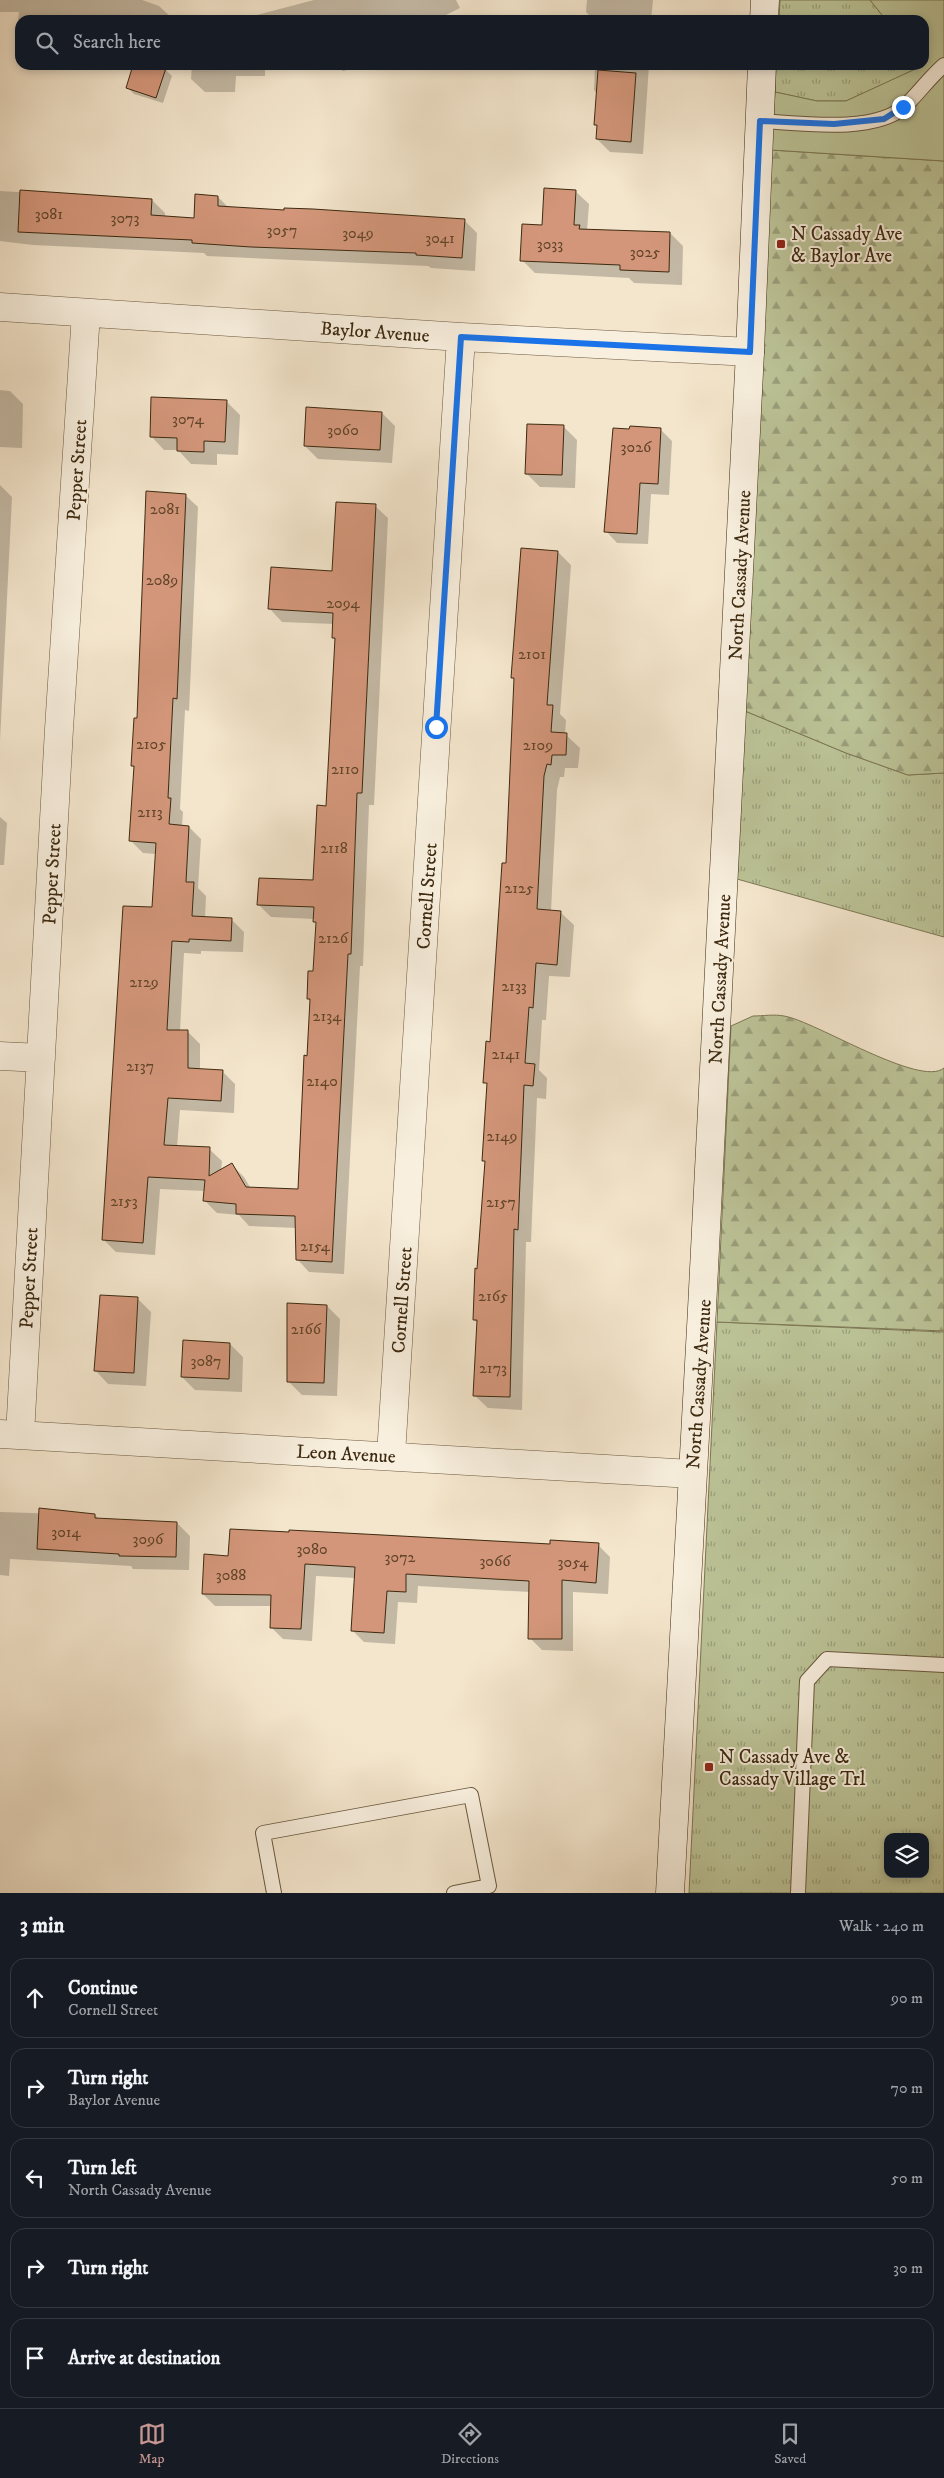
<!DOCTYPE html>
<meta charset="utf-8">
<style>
body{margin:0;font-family:"IM FELL DW Pica",serif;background:#20242c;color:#f1f3f6}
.controls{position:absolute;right:15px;bottom:15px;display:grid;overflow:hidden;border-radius:10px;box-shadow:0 2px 8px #0003}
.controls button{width:45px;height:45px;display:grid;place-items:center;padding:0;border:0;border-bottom:1px solid #363941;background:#171b24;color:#f1f3f6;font:25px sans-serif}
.stop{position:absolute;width:15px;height:15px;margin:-11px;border:4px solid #1a73e8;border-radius:50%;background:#fff}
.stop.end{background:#1a73e8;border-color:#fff;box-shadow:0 1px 5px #0008}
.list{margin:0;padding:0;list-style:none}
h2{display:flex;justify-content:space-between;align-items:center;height:65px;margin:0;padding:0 20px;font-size:21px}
h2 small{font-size:16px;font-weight:400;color:#9ea1a6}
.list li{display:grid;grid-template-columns:32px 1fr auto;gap:15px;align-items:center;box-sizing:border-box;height:80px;margin:0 10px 10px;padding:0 10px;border:1px solid #363941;border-radius:15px}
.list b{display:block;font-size:19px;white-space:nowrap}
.list p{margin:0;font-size:16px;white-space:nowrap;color:#9ea1a6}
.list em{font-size:16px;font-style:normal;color:#9ea1a6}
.icon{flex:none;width:28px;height:28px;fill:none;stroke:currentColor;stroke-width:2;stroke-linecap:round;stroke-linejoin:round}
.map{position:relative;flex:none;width:944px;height:1893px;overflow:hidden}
.search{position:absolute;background:#171b24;box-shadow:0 2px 8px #0003;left:15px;right:15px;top:15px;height:55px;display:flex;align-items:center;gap:12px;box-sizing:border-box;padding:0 18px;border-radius:15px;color:#9ea1a6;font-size:19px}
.sheet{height:515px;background:#171b24}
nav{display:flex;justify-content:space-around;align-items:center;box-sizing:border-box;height:70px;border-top:1px solid #363941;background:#171b24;font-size:14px;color:#9ea1a6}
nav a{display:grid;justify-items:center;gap:2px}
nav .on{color:#c59692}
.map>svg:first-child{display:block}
</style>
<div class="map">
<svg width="944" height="1893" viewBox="0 0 944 1893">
<defs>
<pattern id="grass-tufts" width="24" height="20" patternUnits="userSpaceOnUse" patternTransform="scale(1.25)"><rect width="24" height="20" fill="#bcc498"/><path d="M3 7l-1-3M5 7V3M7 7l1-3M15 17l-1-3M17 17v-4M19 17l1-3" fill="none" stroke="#9a9f7b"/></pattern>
<pattern id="forest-firs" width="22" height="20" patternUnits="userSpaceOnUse" patternTransform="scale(1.25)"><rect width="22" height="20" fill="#bcc498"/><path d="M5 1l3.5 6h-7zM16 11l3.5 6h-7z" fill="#9a9f7b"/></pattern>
</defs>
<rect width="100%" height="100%" fill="#f4e6cd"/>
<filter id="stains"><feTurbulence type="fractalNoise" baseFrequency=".004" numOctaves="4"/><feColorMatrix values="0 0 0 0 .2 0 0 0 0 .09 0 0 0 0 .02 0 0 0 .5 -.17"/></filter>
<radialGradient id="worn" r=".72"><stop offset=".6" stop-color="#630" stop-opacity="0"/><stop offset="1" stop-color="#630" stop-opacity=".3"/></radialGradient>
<!-- grass -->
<path fill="url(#grass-tufts)" stroke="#7c7754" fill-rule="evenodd" d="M 780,0 L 870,0 L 886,20 L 779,20 Z
M 776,65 L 922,65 L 923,66 L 846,101 L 817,101 L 775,92 Z
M 745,711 L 846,753 L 908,775 L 944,773 L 944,937 L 737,879 Z
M 717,1322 L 944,1332 L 944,1893 L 689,1893 ZM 888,1837 L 925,1837 L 925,1874 L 888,1874 Z"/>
<!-- forest -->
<path fill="url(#forest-firs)" stroke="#7c7754" d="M 771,150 L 944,161 L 944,773 L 908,775 L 846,753 L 745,711 Z
M 753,1016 C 763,1016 774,1014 784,1016 C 815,1021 920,1088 944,1068 L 944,1331 L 717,1322 L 731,1026 Z"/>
<!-- pitch -->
<path fill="#bcc498" stroke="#7c7754" d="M 870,0 L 944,0 L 944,161 L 771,150 L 775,92 L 817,101 L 846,101 L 924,65 L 924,20 L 886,20 Z"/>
<!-- shadow -->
<path fill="#0003" d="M 0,0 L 142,0 L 159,6 L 173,19 L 20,20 L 20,22 L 18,20 L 19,12 L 0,12 Z
M 314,0 L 456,0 L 460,8 L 440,18 L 438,16 L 430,20 L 238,20 Z
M 587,0 L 653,0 L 651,20 L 594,20 L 586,12 Z
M 192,15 L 222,15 L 227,20 L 192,20 Z
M 134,65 L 151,65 L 165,69 L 172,76 L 163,103 L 134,94 L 127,87 Z
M 192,65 L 271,65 L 265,66 L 265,76 L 236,76 L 235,92 L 205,92 L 191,79 Z
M 337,65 L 366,65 L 343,71 Z
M 595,65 L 649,65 L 643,154 L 610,152 L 597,139 L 598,127 L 595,124 L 597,94 L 594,90 Z
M 0,191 L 152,200 L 165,213 L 165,217 L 195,219 L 218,197 L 229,208 L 464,220 L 477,233 L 475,271 L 431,268 L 428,266 L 207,256 L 204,253 L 33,245 L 0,241 Z
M 575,191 L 589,204 L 587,231 L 670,233 L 683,246 L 682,285 L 634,283 L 629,278 L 535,273 L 522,260 L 543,226 Z
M 0,390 L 10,391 L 23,404 L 22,448 L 0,447 Z
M 226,401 L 240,415 L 238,455 L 217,454 L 217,465 L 191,464 L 178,450 L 164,450 L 151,436 Z
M 382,413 L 395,426 L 392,463 L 318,459 L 305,446 Z
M 563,426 L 577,440 L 575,488 L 540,487 L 526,473 Z
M 661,430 L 672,441 L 669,495 L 651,494 L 648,544 L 617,543 L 606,531 Z
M 0,485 L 12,497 L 0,741 Z
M 185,495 L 198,507 L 189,711 L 185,710 L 180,809 L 183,812 L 182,826 L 189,827 L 201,839 L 198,888 L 206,896 L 205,918 L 231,919 L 244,932 L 243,952 L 201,951 L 201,954 L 184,953 L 180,1031 L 188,1032 L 200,1044 L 200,1070 L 222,1071 L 235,1084 L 234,1113 L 180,1110 L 177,1147 L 209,1149 L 222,1161 L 221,1170 L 232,1165 L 244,1177 L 251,1189 L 299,1191 L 311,1001 L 308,998 L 314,972 L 317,924 L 314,919 L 271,917 L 258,904 L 314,882 L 327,807 L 336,641 L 333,638 L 334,624 L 282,622 L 270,609 L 333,572 L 375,506 L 388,518 L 374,805 L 369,805 L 363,966 L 360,966 L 344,1274 L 309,1272 L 297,1259 L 297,1228 L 249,1226 L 239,1215 L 217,1213 L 205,1201 L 205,1191 L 160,1189 L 155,1255 L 116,1252 L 104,1240 L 153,908 L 156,854 L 143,853 L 130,840 L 135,768 L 132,766 L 138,719 Z
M 558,552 L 571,565 L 560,714 L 566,720 L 565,734 L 580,748 L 578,768 L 565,768 L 564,777 L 560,777 L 557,790 L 551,911 L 560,912 L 574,925 L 570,977 L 549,976 L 546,1020 L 542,1020 L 539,1070 L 547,1078 L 546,1099 L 537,1098 L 531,1242 L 526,1242 L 522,1410 L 488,1408 L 474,1395 L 478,1323 L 474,1320 L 486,1162 L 484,1160 L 488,1085 L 485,1082 L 491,1043 L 507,865 L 515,680 L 512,678 Z
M 0,817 L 7,823 L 4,865 L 0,865 Z
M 137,1298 L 151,1312 L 146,1386 L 108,1384 L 95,1370 Z
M 327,1306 L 340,1319 L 337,1396 L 302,1395 L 288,1381 Z
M 230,1344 L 243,1357 L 242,1392 L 195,1390 L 182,1377 Z
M 0,1512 L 95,1515 L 100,1520 L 177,1523 L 190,1536 L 189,1570 L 133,1569 L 131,1566 L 10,1559 L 9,1576 L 0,1575 Z
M 551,1545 L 598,1545 L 610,1557 L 608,1594 L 573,1592 L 573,1651 L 542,1650 L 530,1638 L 530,1592 L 418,1586 L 417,1603 L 398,1602 L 395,1644 L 364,1642 L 352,1630 L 356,1578 L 316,1576 L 312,1641 L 283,1639 L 271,1627 L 272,1606 L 215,1606 L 203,1594 L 230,1557 Z"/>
<!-- building -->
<path fill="#d3967a" stroke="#3d2a10" d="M 133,65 L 167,65 L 156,98 L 126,88 Z
M 598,70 L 636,73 L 631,142 L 596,139 L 597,125 L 594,125 Z
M 544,188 L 576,190 L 574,225 L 580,225 L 579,229 L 670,232 L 669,272 L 620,270 L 620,265 L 520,261 L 522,224 L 542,225 Z
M 20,190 L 152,199 L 151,215 L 194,218 L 195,194 L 218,196 L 218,206 L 284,210 L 284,208 L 313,209 L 465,219 L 462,258 L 416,255 L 416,253 L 251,247 L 192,243 L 192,240 L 18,232 Z
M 151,397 L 227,400 L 225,442 L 204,441 L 204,452 L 177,451 L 177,438 L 150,437 Z
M 306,407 L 382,412 L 380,450 L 304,446 Z
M 527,424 L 564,425 L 562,475 L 525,474 Z
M 630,426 L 661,428 L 658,484 L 640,483 L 637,534 L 604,532 L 613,428 L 629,429 Z
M 146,491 L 186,494 L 177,699 L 173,698 L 168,798 L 171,798 L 169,824 L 189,826 L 186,882 L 194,882 L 192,916 L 232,918 L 231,941 L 189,939 L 189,942 L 172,941 L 167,1030 L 188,1030 L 188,1068 L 223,1070 L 221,1101 L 168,1098 L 164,1145 L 210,1147 L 209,1176 L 232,1163 L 246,1187 L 298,1189 L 304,1055 L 307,1056 L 310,999 L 307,999 L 308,971 L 313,971 L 316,922 L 313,922 L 314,907 L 257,905 L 259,878 L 313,880 L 317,805 L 326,806 L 335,638 L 332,638 L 333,613 L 268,609 L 271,567 L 332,571 L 336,502 L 376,504 L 362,793 L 357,793 L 351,954 L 348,954 L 332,1262 L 296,1260 L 295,1216 L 236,1214 L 236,1204 L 203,1201 L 205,1180 L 148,1177 L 143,1243 L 102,1240 L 123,906 L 152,907 L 156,843 L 129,841 L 134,766 L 131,766 L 134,718 L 137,718 Z
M 521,548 L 558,551 L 547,705 L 553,705 L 551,732 L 567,733 L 566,755 L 552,755 L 551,765 L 547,764 L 544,776 L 537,909 L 561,911 L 557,965 L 536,963 L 533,1008 L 529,1007 L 525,1063 L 535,1064 L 533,1086 L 524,1085 L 518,1230 L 514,1229 L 510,1397 L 473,1396 L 477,1320 L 473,1320 L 475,1268 L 477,1269 L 485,1161 L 482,1161 L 487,1083 L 483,1083 L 486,1041 L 490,1042 L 502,863 L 506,863 L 514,678 L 511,678 Z
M 100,1295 L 138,1297 L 134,1373 L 94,1371 Z
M 287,1303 L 327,1305 L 324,1383 L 287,1382 Z
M 183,1340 L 230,1343 L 229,1379 L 181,1377 Z
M 39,1508 L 95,1514 L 95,1518 L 177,1522 L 176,1557 L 119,1556 L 119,1554 L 37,1549 Z
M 230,1529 L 289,1532 L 289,1530 L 550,1544 L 550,1540 L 599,1543 L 596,1583 L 562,1580 L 562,1639 L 528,1639 L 529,1581 L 406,1574 L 406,1592 L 387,1591 L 384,1633 L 351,1631 L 355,1567 L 305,1564 L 301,1629 L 270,1628 L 271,1595 L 202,1594 L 204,1554 L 228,1556 Z"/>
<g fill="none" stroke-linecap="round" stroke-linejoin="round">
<!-- lane casing -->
<g stroke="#6b593f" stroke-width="16">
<path id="lane" d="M 760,121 C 799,123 873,134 904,107 C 918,94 929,78 944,65
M 274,1893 L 263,1833 L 471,1795 L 489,1886 L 454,1893
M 798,1893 L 807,1681 L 827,1659 L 944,1665"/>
</g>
<!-- street casing -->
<g stroke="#6b593f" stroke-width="29">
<path id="street" d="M 0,307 L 461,337 L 750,352
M 0,1056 L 41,1058
M 0,1434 L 692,1474
M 20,1435 L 59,729 L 86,313
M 391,1455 L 461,337"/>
</g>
<!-- secondary casing -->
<g stroke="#3d2a10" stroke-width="29">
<path id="secondary" d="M 764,20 L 765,0
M 670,1893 L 702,1309 L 750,352 L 762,65"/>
</g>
<!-- lane -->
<use href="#lane" stroke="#f8efde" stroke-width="14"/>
<!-- street -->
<use href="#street" stroke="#f8efde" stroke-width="28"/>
<!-- secondary -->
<use href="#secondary" stroke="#f8efde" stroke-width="28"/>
</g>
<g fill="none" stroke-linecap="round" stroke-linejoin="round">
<!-- route -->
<path stroke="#1a73e8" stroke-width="6" d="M 436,727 L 461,337 L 750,352 L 760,121 L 834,124 L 884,119 L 903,107"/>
</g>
<!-- markers -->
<g fill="#8f2418" stroke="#f8efde" stroke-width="2">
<rect x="776" y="239" width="10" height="10" rx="2.5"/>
<rect x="704" y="1762" width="10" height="10" rx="2.5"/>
</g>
<g text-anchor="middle" stroke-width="4" stroke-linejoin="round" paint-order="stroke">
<!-- number labels -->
<g font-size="16" fill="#62452a">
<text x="49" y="219">3081</text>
<text x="125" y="223">3073</text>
<text x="282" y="235">3057</text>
<text x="358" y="238">3049</text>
<text x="440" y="243">3041</text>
<text x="550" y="249">3033</text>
<text x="645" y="257">3025</text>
<text x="188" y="424">3074</text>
<text x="343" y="435">3060</text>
<text x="636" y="452">3026</text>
<text x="165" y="514">2081</text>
<text x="162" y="585">2089</text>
<text x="343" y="608">2094</text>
<text x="532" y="659">2101</text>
<text x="151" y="749">2105</text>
<text x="538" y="750">2109</text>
<text x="345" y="774">2110</text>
<text x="150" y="817">2113</text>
<text x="334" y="853">2118</text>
<text x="519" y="893">2125</text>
<text x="333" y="943">2126</text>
<text x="144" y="987">2129</text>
<text x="514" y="991">2133</text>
<text x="327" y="1021">2134</text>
<text x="506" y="1059">2141</text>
<text x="140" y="1071">2137</text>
<text x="322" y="1086">2140</text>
<text x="502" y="1141">2149</text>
<text x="124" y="1206">2153</text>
<text x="501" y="1207">2157</text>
<text x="315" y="1251">2154</text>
<text x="493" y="1301">2165</text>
<text x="306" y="1334">2166</text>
<text x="206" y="1366">3087</text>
<text x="493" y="1373">2173</text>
<text x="66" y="1537">3014</text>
<text x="148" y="1544">3096</text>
<text x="312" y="1554">3080</text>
<text x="400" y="1562">3072</text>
<text x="495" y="1566">3066</text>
<text x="573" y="1567">3054</text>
<text x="231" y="1580">3088</text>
</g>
<!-- poi labels -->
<g font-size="19" fill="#3d2a10" stroke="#f8efde" text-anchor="start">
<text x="791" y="240">N Cassady Ave<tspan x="791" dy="22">&amp; Baylor Ave</tspan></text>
<text x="719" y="1763">N Cassady Ave &amp;<tspan x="719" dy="22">Cassady Village Trl</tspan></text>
</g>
<!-- street labels -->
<g font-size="19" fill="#3d2a10" stroke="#f8efde">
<text transform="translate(375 331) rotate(4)" y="7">Baylor Avenue</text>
<text transform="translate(76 470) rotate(-86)" y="7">Pepper Street</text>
<text transform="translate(739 575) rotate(-87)" y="7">North Cassady Avenue</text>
<text transform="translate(51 874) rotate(-87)" y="7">Pepper Street</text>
<text transform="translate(426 896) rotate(-86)" y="7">Cornell Street</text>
<text transform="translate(719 979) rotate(-87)" y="7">North Cassady Avenue</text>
<text transform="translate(28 1278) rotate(-87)" y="7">Pepper Street</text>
<text transform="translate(401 1300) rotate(-86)" y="7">Cornell Street</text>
<text transform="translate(698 1384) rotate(-86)" y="7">North Cassady Avenue</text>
<text transform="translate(346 1453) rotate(3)" y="7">Leon Avenue</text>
</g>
</g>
<rect width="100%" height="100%" filter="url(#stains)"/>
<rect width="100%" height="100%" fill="url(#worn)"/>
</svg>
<div class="controls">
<button><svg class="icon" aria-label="layers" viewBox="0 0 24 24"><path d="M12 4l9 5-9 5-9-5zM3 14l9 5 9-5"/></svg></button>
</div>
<div class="stop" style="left:436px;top:727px"></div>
<div class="stop end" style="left:903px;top:107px"></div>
<div class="search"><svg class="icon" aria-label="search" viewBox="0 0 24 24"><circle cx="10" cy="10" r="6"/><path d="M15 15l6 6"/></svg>Search here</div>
</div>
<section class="sheet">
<h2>3 min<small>Walk · 240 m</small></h2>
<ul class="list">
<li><svg class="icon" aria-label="ahead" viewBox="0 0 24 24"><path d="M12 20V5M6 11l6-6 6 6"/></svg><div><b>Continue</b><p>Cornell Street</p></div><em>90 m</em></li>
<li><svg class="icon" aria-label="right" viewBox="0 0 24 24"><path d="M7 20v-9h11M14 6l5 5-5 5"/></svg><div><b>Turn right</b><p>Baylor Avenue</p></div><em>70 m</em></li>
<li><svg class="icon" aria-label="left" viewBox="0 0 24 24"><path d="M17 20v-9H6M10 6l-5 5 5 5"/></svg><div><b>Turn left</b><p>North Cassady Avenue</p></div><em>50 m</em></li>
<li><svg class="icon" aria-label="right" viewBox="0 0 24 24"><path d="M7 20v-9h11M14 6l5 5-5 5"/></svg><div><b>Turn right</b></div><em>30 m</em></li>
<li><svg class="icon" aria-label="arrive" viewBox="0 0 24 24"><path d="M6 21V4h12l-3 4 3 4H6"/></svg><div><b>Arrive at destination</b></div></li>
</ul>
</section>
<nav>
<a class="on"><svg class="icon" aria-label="map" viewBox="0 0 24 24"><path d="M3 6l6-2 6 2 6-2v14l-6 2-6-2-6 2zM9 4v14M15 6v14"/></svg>Map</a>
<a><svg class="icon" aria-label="directions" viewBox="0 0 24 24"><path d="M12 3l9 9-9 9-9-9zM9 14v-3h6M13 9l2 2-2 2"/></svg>Directions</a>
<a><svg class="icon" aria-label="saved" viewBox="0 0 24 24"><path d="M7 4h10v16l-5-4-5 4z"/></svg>Saved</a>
</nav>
